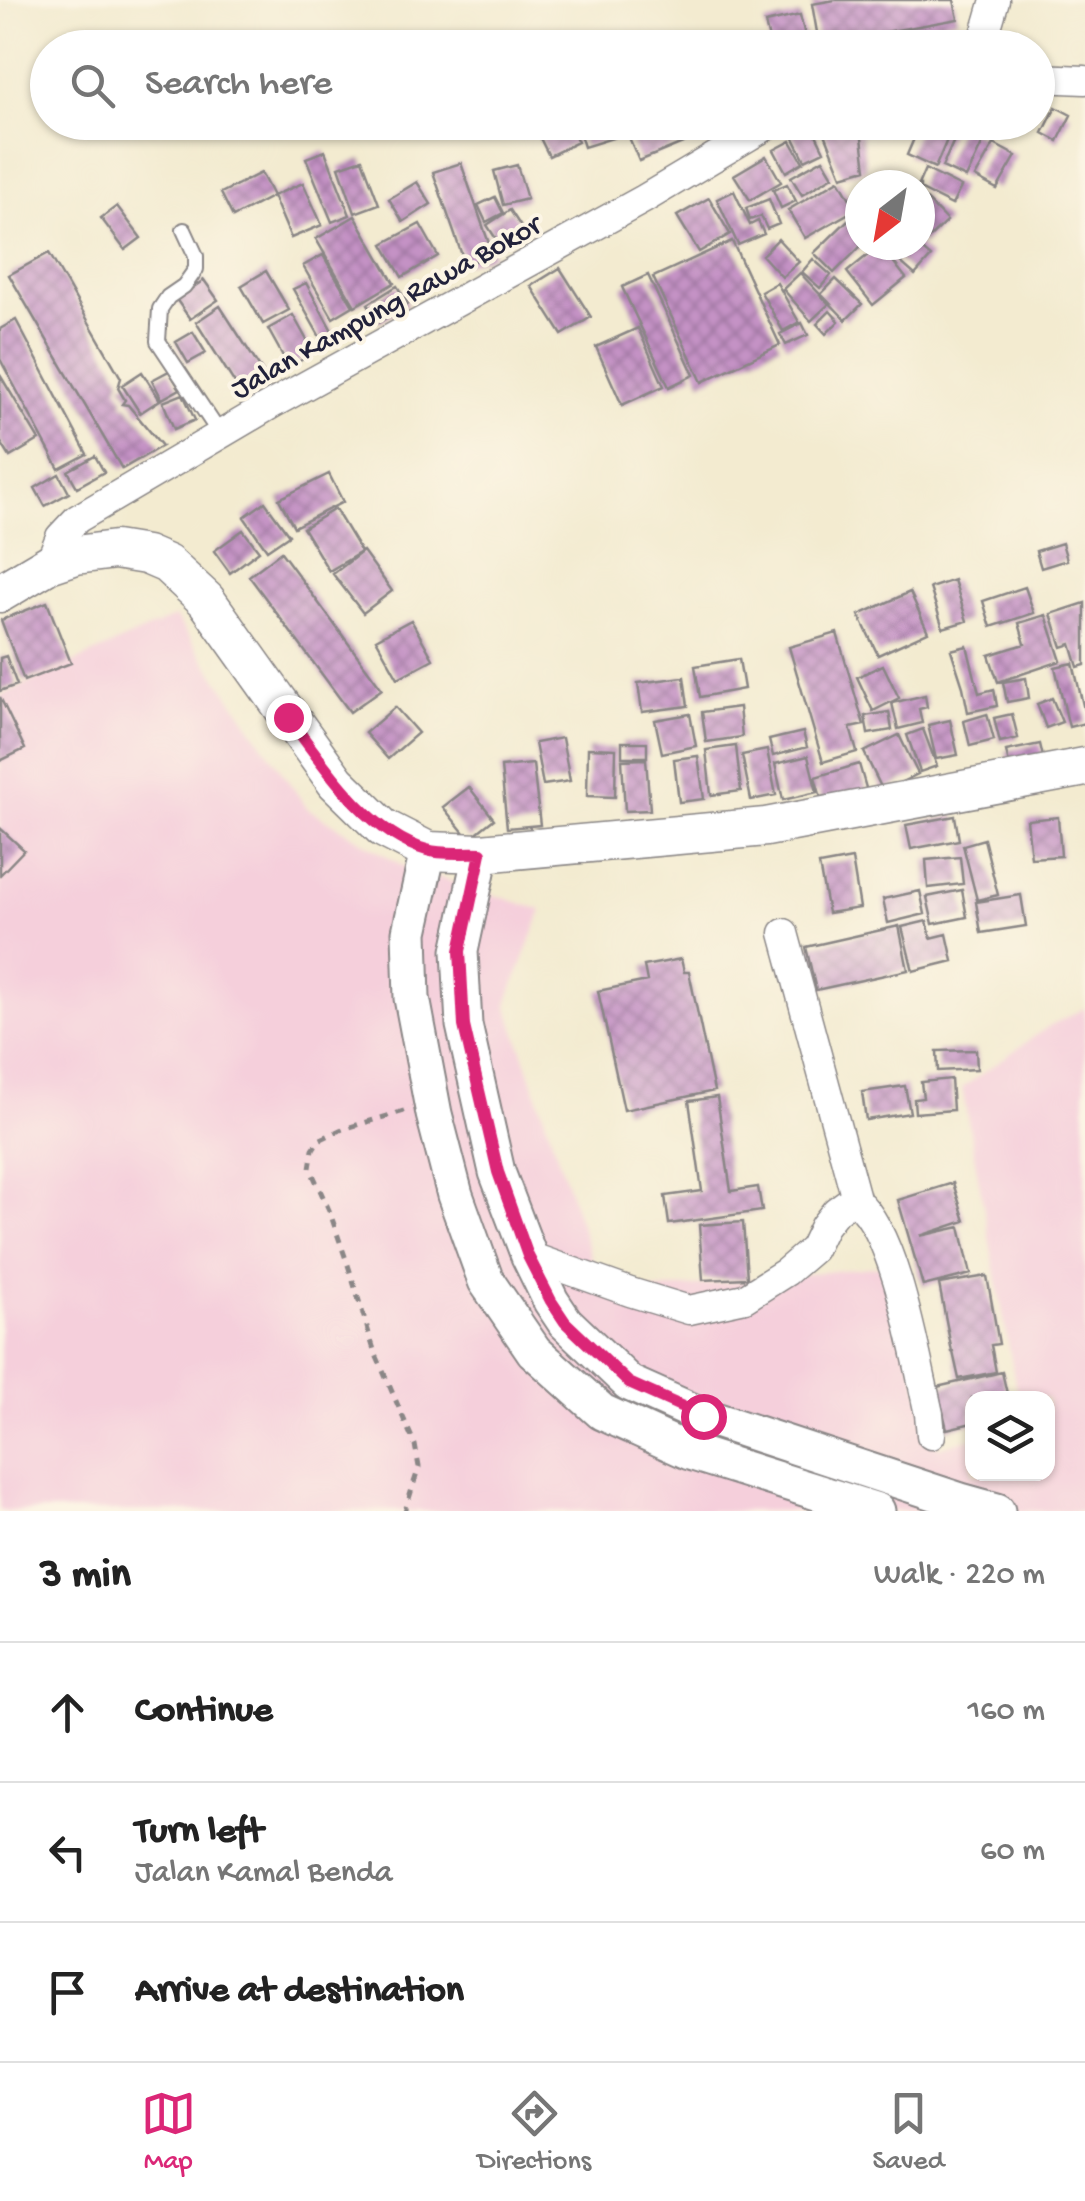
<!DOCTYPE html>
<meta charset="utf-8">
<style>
body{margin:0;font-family:"Gochi Hand",sans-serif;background:#f2f2f2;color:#222}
.controls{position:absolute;right:30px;bottom:30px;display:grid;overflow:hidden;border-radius:20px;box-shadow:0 2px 8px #0004}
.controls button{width:90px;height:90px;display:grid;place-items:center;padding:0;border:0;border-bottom:2px solid #e0e0e0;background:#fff;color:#222;font:50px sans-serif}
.compass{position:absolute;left:845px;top:170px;width:90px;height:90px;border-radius:50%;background:#fff;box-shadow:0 2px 8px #0004;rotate:211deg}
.stop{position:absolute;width:30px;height:30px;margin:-22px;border:8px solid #db2777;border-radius:50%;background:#fff}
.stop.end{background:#db2777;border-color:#fff;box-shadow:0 2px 10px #0008}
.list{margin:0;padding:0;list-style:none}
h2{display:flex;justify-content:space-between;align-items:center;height:130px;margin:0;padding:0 40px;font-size:42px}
h2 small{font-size:32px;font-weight:400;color:#767676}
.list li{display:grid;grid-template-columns:65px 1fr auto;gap:30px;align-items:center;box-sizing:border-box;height:140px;padding:0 40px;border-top:2px solid #e0e0e0}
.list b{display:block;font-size:38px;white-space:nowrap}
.list p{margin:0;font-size:32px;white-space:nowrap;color:#767676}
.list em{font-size:32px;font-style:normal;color:#767676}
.icon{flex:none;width:55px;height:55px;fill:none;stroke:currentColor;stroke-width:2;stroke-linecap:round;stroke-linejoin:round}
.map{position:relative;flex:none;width:1085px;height:1511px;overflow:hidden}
.search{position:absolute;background:#fff;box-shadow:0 2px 8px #0004;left:30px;right:30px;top:30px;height:110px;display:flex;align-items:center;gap:25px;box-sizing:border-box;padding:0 35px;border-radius:55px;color:#767676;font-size:38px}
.sheet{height:550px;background:#fff}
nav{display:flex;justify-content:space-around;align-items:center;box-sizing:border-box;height:140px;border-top:2px solid #e0e0e0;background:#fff;font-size:28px;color:#767676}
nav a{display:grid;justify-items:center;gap:5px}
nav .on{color:#db2777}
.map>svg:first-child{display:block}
</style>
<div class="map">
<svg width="1085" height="1511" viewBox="0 0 1085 1511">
<defs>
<pattern id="building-cross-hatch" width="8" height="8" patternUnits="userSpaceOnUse" patternTransform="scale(2.5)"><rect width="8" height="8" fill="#c492c5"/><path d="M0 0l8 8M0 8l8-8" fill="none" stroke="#9f77a1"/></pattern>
</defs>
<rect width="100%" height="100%" fill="#fcf5e5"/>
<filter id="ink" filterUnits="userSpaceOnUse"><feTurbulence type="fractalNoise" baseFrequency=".01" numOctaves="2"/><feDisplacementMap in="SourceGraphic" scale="20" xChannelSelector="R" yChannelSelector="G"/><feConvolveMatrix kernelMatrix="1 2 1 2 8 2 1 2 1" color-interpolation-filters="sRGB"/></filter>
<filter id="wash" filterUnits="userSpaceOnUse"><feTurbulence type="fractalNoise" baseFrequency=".0048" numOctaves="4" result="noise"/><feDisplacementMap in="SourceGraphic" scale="40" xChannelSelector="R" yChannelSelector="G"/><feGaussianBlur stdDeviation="2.25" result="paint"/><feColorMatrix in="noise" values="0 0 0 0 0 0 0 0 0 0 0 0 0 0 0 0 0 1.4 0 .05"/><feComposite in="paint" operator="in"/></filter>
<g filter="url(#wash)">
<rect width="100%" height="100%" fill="#f3ebd0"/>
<!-- built -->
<path fill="#f5cfdb" d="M 175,617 L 307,808 L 405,867 L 542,910 L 507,1004 L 604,1296 L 880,1266 L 938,1448 L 972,1438 L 972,1474 L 1048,1474 L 1048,1398 L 1018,1398 L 962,1088 L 1049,1026 L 1085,1008 L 1085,1511 L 0,1511 L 0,768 L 2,768 L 0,765 L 0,696 Z"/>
<g id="blocks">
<!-- building -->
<path fill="url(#building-cross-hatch)" d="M 835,0 L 954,0 L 958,19 L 819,44 L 812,4 Z
M 800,15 L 808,48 L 771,48 L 765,23 Z
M 962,33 L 963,48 L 892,48 L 891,39 Z
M 1056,107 L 1071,115 L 1058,141 L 1043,133 Z
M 568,122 L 578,142 L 549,156 L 539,136 Z
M 611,122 L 616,137 L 584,147 L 576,123 Z
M 656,122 L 683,122 L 690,140 L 639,161 L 628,135 Z
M 693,122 L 733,122 L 701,138 Z
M 796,122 L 810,122 L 824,151 L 805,160 L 788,126 Z
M 830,122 L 860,122 L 866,169 L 842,176 L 822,126 Z
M 921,122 L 940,122 L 952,128 L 935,168 L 907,155 Z
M 960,127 L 985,138 L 966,178 L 942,167 Z
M 791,141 L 803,162 L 786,172 L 774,150 Z
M 994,144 L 1016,156 L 997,189 L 975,177 Z
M 325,151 L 350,215 L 332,222 L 306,158 Z
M 766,156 L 781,182 L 750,200 L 734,175 Z
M 362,159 L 379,204 L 355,213 L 339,167 Z
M 823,159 L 833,176 L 802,195 L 791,177 Z
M 461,163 L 493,255 L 465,264 L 433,172 Z
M 517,165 L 527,199 L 503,205 L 494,171 Z
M 925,169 L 961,187 L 952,205 L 920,189 L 920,185 L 918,185 Z
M 261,173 L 273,196 L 303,183 L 322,225 L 291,238 L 273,196 L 233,217 L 221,193 Z
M 839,180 L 856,209 L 805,238 L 788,210 Z
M 417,182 L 431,204 L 403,222 L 389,199 Z
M 787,184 L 796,201 L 781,208 L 773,190 Z
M 734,191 L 750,225 L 758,221 L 764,234 L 738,245 L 717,199 Z
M 920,193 L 947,221 L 923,244 L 920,241 Z
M 495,197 L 503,213 L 486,222 L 478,205 Z
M 709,198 L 730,234 L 699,252 L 677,216 Z
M 769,199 L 779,224 L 767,229 L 761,216 L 750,220 L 746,208 Z
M 117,206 L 141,238 L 125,250 L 101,218 Z
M 510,210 L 523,230 L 500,245 L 487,225 Z
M 355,216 L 394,283 L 355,306 L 316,239 Z
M 851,217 L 860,226 L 860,247 L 834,273 L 814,253 Z
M 420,224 L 438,256 L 402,277 L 383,244 Z
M 778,239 L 799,262 L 782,277 L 762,255 Z
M 732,241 L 780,345 L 702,382 L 653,277 Z
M 880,245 L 906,278 L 873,305 L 847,272 Z
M 881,245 L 917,245 L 931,257 L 915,275 Z
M 49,253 L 121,378 L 118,388 L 125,400 L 122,404 L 128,405 L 162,446 L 122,469 L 9,275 Z
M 323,255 L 353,306 L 333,318 L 303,266 Z
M 813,259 L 831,275 L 820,288 L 802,272 Z
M 560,268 L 591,317 L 562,335 L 531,286 Z
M 266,271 L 289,310 L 263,324 L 241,286 Z
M 800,273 L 829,304 L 811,321 L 783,289 Z
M 648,275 L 694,375 L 669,387 L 622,287 Z
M 836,279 L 862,304 L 846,320 L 821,294 Z
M 204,280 L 218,300 L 190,319 L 176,299 Z
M 306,283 L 336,338 L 324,344 L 293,289 Z
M 777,283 L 799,322 L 783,331 L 761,292 Z
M 397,286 L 408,304 L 379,322 L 368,304 Z
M 220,306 L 269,382 L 244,398 L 196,322 Z
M 830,311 L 839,321 L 826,334 L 817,324 Z
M 293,315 L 314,353 L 289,367 L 268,329 Z
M 16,320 L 87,454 L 59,469 L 0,359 L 0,329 Z
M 802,323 L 808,335 L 786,345 L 780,334 Z
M 638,328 L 664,386 L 622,405 L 596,347 Z
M 193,332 L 206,353 L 188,363 L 176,342 Z
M 169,371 L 180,389 L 162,399 L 152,380 Z
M 142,372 L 160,400 L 140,413 L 122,385 Z
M 0,375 L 39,440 L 10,457 L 0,441 Z
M 183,394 L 195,420 L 174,429 L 163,402 Z
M 95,456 L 104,472 L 77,487 L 68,471 Z
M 59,474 L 69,493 L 45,506 L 35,488 Z
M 329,474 L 343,502 L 294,527 L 279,499 Z
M 265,502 L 289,535 L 267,550 L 244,517 Z
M 335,509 L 361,552 L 329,571 L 303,528 Z
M 243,530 L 259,551 L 230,573 L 214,551 Z
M 1062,543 L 1067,560 L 1041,568 L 1036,551 Z
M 363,551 L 392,591 L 363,613 L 333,574 Z
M 281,552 L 382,689 L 350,712 L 249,576 Z
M 954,580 L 967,621 L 943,628 L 930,588 Z
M 1025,587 L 1034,613 L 991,627 L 983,601 Z
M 910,592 L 928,632 L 878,655 L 859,615 Z
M 47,602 L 71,663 L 24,681 L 1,620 Z
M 1085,603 L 1085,665 L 1078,667 L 1071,644 L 1062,647 L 1051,614 Z
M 1046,615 L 1061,661 L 998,682 L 989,655 L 1025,644 L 1019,623 Z
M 411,620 L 433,659 L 398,678 L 376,639 Z
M 837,633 L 864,725 L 850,728 L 857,752 L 823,762 L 789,647 Z
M 967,646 L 979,693 L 994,689 L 997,706 L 968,712 L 963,687 L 951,650 Z
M 6,656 L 17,685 L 0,691 L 0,658 Z
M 739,659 L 744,689 L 700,697 L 695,666 Z
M 1073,663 L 1085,714 L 1085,723 L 1069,727 L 1055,667 Z
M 883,665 L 899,698 L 873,711 L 857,677 Z
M 684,677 L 688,706 L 642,712 L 638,683 Z
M 1026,678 L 1029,698 L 1007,702 L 1003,682 Z
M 925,695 L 927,707 L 919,709 L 922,723 L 898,729 L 892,703 Z
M 0,697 L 25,749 L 0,761 Z
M 1052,698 L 1062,722 L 1046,728 L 1037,704 Z
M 395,707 L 418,733 L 388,759 L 365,733 Z
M 739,707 L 742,737 L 706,742 L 702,712 Z
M 889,712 L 892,730 L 868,734 L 865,716 Z
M 690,714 L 696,746 L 662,753 L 655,720 Z
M 987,714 L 994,740 L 970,746 L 964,721 Z
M 1012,714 L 1018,738 L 1000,742 L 994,718 Z
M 950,720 L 958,755 L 936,759 L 928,725 Z
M 923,729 L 937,766 L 920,772 L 907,735 Z
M 803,732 L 807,747 L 773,756 L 769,740 Z
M 899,735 L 918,774 L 883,791 L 864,752 Z
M 562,738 L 570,781 L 543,785 L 535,743 Z
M 622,742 L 647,742 L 647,757 L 622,757 Z
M 1040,744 L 1043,757 L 1009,764 L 1006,751 Z
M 736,746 L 741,791 L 711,795 L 706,750 Z
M 588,748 L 616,749 L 615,797 L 587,796 Z
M 767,750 L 776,795 L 751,800 L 742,755 Z
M 698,756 L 704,799 L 679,802 L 674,759 Z
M 808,756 L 817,792 L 783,800 L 775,764 Z
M 646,759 L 650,810 L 625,811 L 622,760 Z
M 533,764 L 540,825 L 507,828 L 501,767 Z
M 859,764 L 868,795 L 824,808 L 815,777 Z
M 469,787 L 494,819 L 469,839 L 443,807 Z
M 955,816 L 959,840 L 911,849 L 906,825 Z
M 1058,817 L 1061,856 L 1031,858 L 1027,820 Z
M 0,828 L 24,850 L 0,875 Z
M 984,839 L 998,895 L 977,900 L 963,845 Z
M 960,857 L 963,884 L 928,888 L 926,860 Z
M 852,859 L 860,908 L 828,913 L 819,865 Z
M 962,890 L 967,917 L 933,924 L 927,897 Z
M 920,891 L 925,914 L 888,923 L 883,899 Z
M 1021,895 L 1026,926 L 981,933 L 976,902 Z
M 927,921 L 931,938 L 947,934 L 953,961 L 913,971 L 902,927 Z
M 899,926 L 908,970 L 816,990 L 806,947 Z
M 681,959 L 684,972 L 689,972 L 714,1091 L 624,1110 L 598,991 L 647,981 L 644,966 Z
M 976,1050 L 977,1069 L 938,1071 L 937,1051 Z
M 951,1079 L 953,1110 L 915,1113 L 914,1099 L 923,1098 L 921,1082 Z
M 905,1086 L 910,1113 L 866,1120 L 862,1092 Z
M 717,1097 L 731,1191 L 758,1187 L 762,1211 L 669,1224 L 665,1196 L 702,1191 L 689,1101 Z
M 953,1183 L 965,1221 L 920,1236 L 960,1227 L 971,1274 L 923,1286 L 898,1200 Z
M 743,1222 L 747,1278 L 703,1280 L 699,1225 Z
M 987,1276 L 999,1344 L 991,1345 L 996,1372 L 959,1379 L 953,1352 L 952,1352 L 939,1284 Z
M 1002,1372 L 1008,1398 L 972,1398 L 972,1423 L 947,1429 L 937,1387 Z"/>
</g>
</g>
<g filter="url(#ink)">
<use href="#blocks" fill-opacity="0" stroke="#8a8686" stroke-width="2.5"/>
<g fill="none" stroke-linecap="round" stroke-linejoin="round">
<!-- service casing -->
<g stroke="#8a8686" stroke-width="18">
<path id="service" d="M 184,230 L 196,256 L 196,269 L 184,286 L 168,297 L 160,309 L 158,341 L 220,434"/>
</g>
<!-- minor casing -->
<g stroke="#8a8686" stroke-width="31">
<path id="minor" d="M 981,48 L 995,0
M 1038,78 L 1085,80
M 49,564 L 60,537 L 77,519 L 274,403 L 644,199 L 773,122
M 784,933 L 857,1202
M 529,1256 L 630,1292 L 689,1310 L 745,1298 L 786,1272 L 813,1249 L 824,1226 L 836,1211 L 847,1203 L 857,1202 C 896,1233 917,1363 929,1414 L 931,1435"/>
</g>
<!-- tertiary casing -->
<g stroke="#8a8686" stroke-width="39">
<path id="tertiary" d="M 428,851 L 410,932 L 412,998 L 434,1114 L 455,1195 L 486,1281 L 534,1351 L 602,1412 L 690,1452 L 877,1511
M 481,853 L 460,951 L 464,1025 L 497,1172 L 529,1256 L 551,1301 L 565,1322 L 629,1383 L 703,1416 L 961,1501 L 997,1511"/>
</g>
<!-- secondary casing -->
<g stroke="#8a8686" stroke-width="41">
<path id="secondary" d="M 0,593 L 49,564 L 76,555 L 115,550 L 146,555 L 167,564 L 206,600 L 336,782 L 383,828 L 428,851 L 481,853 L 766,827 L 1085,767"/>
</g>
<!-- path -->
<path stroke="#8a8686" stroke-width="5" stroke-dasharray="8 8" stroke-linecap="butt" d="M 404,1111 L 340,1130 L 319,1140 L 313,1149 L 310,1168 L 329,1210 L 349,1268 L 374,1350 L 415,1445 L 419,1467 L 405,1511"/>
<!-- service -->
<use href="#service" stroke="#fff" stroke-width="14"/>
<!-- minor -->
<use href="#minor" stroke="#fff" stroke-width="28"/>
<!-- tertiary -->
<use href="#tertiary" stroke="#fff" stroke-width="35"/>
<!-- secondary -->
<use href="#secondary" stroke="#fff" stroke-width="38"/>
</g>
</g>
<g fill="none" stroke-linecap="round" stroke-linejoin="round" filter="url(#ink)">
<!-- route -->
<path stroke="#db2777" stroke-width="12" d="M 288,717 C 323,764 367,833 427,850 C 443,855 464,852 481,853 L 460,951 L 464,1026 L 498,1172 L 528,1256 L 551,1301 L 565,1322 L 629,1383 L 703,1416"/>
</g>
<g text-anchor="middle" stroke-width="8" stroke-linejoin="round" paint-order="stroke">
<!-- street labels -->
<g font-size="30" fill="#22223b" stroke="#fcf5e5">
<text transform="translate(385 305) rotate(-29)" y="10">Jalan Kampung Rawa Bokor</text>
</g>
</g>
</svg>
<div class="controls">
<button><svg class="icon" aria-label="layers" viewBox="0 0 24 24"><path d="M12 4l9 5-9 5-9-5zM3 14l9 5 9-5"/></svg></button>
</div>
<svg class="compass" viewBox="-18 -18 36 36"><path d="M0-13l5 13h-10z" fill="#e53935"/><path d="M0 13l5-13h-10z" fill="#767676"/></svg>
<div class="stop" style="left:703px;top:1416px"></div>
<div class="stop end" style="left:288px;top:717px"></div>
<div class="search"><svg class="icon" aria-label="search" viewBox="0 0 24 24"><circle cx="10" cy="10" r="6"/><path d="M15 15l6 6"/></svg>Search here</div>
</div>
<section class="sheet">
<h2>3 min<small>Walk · 220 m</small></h2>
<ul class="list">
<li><svg class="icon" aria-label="ahead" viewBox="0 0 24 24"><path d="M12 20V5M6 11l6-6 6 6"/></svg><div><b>Continue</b></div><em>160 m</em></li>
<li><svg class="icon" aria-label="left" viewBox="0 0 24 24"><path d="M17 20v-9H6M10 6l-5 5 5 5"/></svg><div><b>Turn left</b><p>Jalan Kamal Benda</p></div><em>60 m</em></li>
<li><svg class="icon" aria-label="arrive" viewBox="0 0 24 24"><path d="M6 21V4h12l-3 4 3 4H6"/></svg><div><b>Arrive at destination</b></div></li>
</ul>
</section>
<nav>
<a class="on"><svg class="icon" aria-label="map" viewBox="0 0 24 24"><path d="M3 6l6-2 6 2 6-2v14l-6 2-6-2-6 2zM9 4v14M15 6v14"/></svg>Map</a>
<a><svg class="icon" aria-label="directions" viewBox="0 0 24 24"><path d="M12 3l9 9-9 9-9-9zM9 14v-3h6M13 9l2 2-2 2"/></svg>Directions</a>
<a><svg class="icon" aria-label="saved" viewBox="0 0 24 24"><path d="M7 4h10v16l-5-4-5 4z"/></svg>Saved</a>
</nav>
